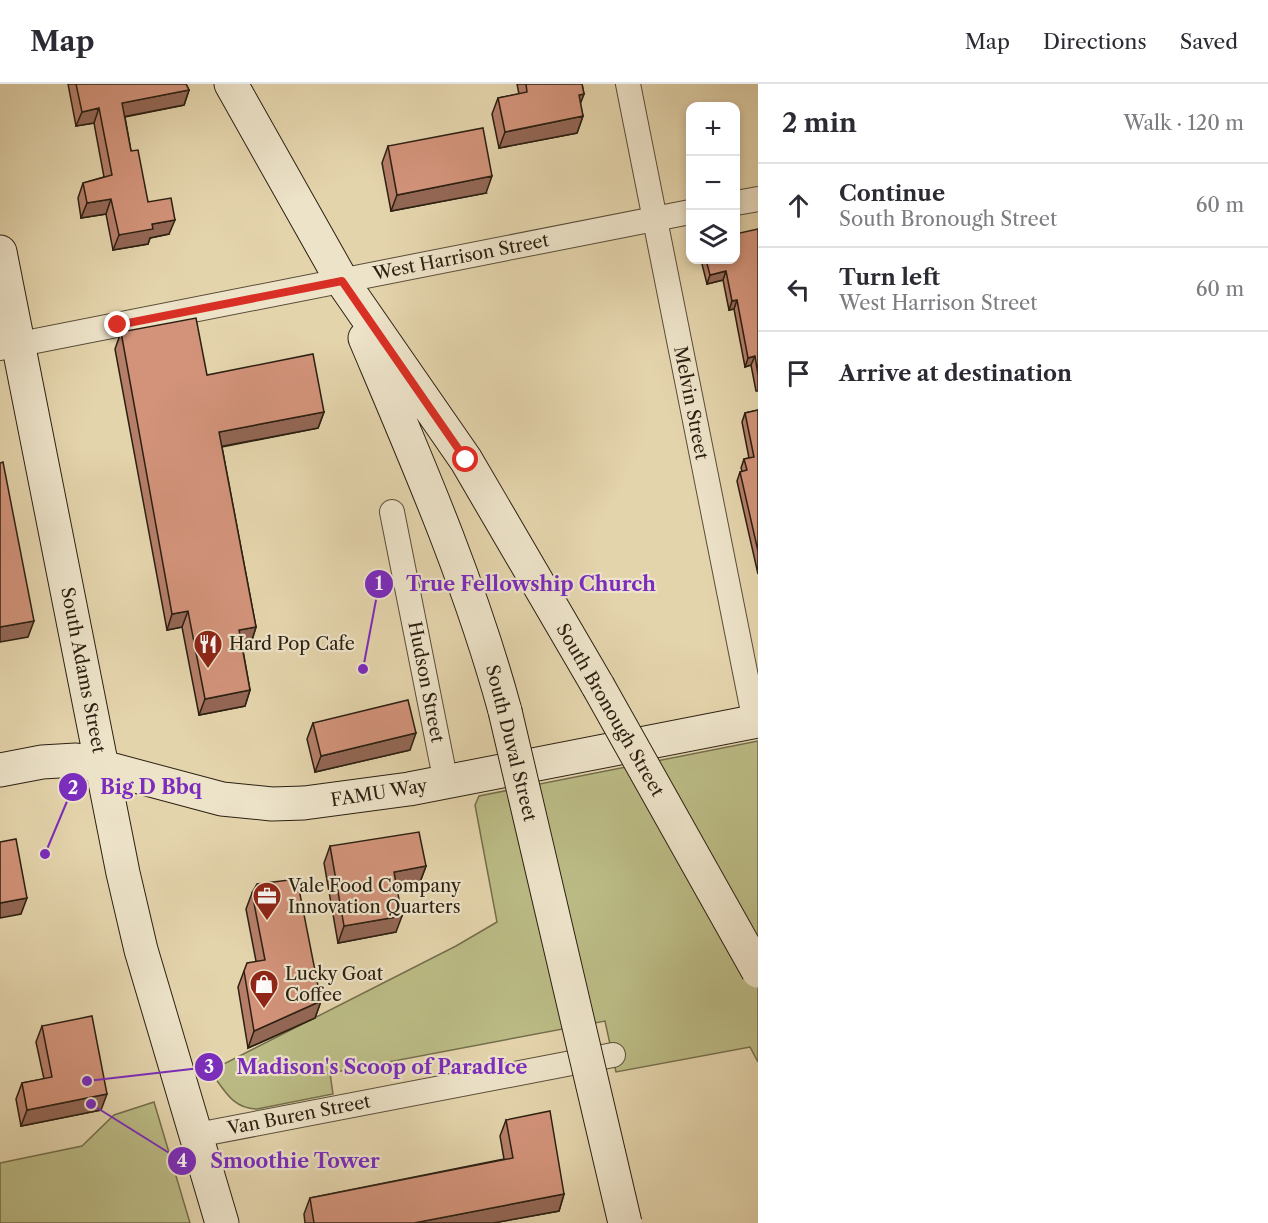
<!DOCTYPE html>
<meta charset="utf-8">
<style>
body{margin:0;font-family:"Libre Caslon Text",serif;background:#f7f7f7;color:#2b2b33}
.controls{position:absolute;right:18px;top:18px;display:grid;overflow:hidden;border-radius:12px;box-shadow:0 3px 9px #0003}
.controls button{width:54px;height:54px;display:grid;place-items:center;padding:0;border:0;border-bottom:2px solid #e1e1e2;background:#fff;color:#2b2b33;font:30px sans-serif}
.stop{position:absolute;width:18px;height:18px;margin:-14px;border:4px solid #d93025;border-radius:50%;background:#fff}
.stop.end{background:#d93025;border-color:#fff;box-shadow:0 2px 6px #0008}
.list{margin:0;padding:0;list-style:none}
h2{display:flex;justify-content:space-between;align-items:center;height:78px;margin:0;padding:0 24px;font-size:26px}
h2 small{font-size:20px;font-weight:400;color:#7c7c81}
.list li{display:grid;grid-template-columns:39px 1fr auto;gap:18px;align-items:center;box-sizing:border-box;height:84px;padding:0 24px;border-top:2px solid #e1e1e2}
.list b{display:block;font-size:22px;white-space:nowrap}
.list p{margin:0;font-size:20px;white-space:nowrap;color:#7c7c81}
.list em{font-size:20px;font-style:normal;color:#7c7c81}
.icon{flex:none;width:33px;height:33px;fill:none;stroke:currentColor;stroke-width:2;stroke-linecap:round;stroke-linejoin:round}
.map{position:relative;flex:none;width:758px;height:1139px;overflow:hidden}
header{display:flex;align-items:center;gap:36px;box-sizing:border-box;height:84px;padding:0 30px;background:#fff;border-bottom:2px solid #e1e1e2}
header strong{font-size:28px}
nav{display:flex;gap:33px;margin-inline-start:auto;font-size:21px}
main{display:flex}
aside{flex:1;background:#fff}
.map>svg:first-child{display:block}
</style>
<header>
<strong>Map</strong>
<nav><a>Map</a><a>Directions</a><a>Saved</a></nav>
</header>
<main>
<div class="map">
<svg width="758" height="1139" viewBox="0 0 758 1139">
<rect width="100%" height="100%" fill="#e4d4ac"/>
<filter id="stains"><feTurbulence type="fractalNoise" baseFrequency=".00333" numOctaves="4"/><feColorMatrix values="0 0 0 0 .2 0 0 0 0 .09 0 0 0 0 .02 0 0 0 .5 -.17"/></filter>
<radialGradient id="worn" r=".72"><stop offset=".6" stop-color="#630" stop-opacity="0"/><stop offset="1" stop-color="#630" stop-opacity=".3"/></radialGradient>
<!-- green -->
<path fill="#bbbb85" stroke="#746e4c" stroke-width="1.5" d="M 758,657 L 758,978 L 750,963 L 616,988 L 605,937 L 330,989 L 333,1010 L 257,1025 C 232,1025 224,1005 210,987 L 456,862 L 497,838 L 475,721 L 479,712 Z
M 154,1018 L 190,1139 L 0,1139 L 0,1079 L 82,1062 L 114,1031 Z"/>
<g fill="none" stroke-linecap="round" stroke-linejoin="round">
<!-- street casing -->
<g stroke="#5a4d38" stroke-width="26">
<path id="street" d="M 628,0 L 755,638
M 736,119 L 758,115
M 0,264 L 690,128
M 392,428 L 446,699
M 197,1051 L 613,971"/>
</g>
<!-- secondary casing -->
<g stroke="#2c2012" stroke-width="35">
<path id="secondary" d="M 231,0 L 342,197 L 466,376 L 598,602
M 0,168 L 123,789 L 141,866 L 222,1139
M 365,254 C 417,377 470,498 505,627
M 0,686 L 42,678 L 76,676 L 222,715 L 272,720 L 304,719 L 409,705 L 758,637"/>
</g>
<!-- street -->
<use href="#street" stroke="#ede3c9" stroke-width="24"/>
<!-- secondary -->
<use href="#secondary" stroke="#ede3c9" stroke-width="33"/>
<!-- secondary-bridge casing -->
<g stroke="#2c2012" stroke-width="35" stroke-linecap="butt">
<path id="secondary-bridge" d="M 598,602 L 758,887
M 505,627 L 625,1139"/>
</g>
<!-- secondary-bridge -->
<use href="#secondary-bridge" stroke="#ede3c9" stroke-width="33"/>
</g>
<!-- wall -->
<path fill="#b57e69" stroke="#2c2012" stroke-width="1.5" d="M 68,0 L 186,0 L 189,6 L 184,21 L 125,33 L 131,67 L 148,118 L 169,150 L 150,154 L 148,160 L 113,166 L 106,130 L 81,134 L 78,114 L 83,99 L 104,93 L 94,39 L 76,42 Z
M 517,0 L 582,0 L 584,10 L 580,19 L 583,32 L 577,49 L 499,64 L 492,30 L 498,14 L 519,10 Z
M 388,62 L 486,109 L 391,127 L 382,79 Z
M 758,145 L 758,307 L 756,307 L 751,281 L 745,283 L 734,225 L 729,226 L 723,196 L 707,200 L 701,176 L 735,176 Z
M 121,248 L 207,291 L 324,328 L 318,344 L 222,363 L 256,543 L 251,559 L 242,561 L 250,606 L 245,622 L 199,631 L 182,543 L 167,546 L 115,265 Z
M 758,326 L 758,490 L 737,397 L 740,388 L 742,387 L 741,384 L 744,375 L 749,374 L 742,338 L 745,329 Z
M 313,639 L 410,666 L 315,688 L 307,655 Z
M 330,762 L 426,782 L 420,798 L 397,803 L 396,848 L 338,859 L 324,779 Z
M 252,809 L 321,917 L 315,934 L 248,964 L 238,903 L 244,887 L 256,877 L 246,825 Z
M 42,942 L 101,1026 L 21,1042 L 16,1015 L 22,999 L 44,995 L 36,958 Z
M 506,1036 L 564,1110 L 559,1127 L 493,1139 L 305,1139 L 304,1130 L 310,1114 L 504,1075 L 500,1052 Z"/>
<!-- shaded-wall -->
<path fill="#936755" stroke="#2c2012" stroke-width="1.5" d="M 189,6 L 184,21 L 117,34 L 122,19 Z
M 584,10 L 578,26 L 579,11 Z
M 99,24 L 94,39 L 76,42 L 82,28 Z
M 583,32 L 577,49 L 499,64 L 505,48 Z
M 492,92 L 486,109 L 391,127 L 397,111 Z
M 111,115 L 106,130 L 81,134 L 87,119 Z
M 175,136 L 169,150 L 150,154 L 148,160 L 113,166 L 119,151 L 152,140 Z
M 726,187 L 723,196 L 707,200 L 710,191 Z
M 737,216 L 734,225 L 729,226 L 732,217 Z
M 755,272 L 751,281 L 745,283 L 748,274 Z
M 324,328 L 318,344 L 213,364 L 219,348 Z
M 188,527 L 182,543 L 167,546 L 172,530 Z
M 34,537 L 28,553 L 0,558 L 0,543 Z
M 256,543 L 251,559 L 233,562 L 239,546 Z
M 250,606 L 245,622 L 199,631 L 205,615 Z
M 416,649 L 410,666 L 315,688 L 321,672 Z
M 426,782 L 420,798 L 388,804 L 394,788 Z
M 27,814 L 21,830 L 0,834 L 0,819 Z
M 402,832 L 396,848 L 338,859 L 344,842 Z
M 321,917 L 315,934 L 248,964 L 254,947 Z
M 107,1010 L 101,1026 L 21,1042 L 27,1026 Z
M 564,1110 L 559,1127 L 493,1139 L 414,1139 Z"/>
<!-- building -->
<path fill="#d2937a" stroke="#2c2012" stroke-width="1.5" d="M 76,0 L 186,0 L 189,6 L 122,19 L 131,67 L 138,66 L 148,118 L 171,114 L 175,136 L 152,140 L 153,145 L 119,151 L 111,115 L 87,119 L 83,99 L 112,91 L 99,24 L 82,28 Z
M 526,0 L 582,0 L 584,10 L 579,11 L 583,32 L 505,48 L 498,14 L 527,8 Z
M 483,44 L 492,92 L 397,111 L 388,62 Z
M 758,145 L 758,291 L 755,272 L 748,274 L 737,216 L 732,217 L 726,187 L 710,191 L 706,176 L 735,176 L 735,150 Z
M 196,234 L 207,291 L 313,270 L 324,328 L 219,348 L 256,543 L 239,546 L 250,606 L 205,615 L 188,527 L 172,530 L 121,248 Z
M 758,326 L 758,467 L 740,388 L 747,386 L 744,375 L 754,373 L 745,329 Z
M 3,378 L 34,537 L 0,543 L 0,379 Z
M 408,616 L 416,649 L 321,672 L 313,639 Z
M 419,748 L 426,782 L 394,788 L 402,832 L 344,842 L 330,762 Z
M 16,755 L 27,814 L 0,819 L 0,758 Z
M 297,795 L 321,917 L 254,947 L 244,887 L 247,879 L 265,876 L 252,809 L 257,800 Z
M 92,932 L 107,1010 L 27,1026 L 22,999 L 52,993 L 42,942 Z
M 550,1027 L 564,1110 L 414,1139 L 314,1139 L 310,1114 L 513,1074 L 506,1036 Z"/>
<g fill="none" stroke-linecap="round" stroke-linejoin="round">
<!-- route -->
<path stroke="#d93025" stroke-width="8" d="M 118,241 L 342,197 L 466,376"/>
</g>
<!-- icons -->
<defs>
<g id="restaurant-pin" transform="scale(1.5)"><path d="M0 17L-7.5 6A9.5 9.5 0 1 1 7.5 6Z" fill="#8f2418" stroke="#ede3c9"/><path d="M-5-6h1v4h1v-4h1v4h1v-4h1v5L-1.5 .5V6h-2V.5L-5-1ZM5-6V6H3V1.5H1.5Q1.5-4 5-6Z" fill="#fff"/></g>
<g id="office-pin" transform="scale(1.5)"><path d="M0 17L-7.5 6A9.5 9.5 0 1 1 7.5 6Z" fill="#8f2418" stroke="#ede3c9"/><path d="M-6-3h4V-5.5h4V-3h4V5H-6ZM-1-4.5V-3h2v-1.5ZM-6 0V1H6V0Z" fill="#fff"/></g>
<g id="shop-pin" transform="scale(1.5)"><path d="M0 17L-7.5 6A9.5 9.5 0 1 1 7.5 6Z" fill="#8f2418" stroke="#ede3c9"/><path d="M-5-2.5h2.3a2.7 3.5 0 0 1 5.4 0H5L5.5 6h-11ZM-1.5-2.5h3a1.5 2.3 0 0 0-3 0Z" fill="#fff"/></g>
</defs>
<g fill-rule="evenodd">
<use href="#restaurant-pin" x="208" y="560"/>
<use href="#office-pin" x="267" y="812"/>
<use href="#shop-pin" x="264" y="900"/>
</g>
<g text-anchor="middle" stroke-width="4.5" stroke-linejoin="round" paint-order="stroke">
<!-- street labels -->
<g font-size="18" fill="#2c2012" stroke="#ede3c9">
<text transform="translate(461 173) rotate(-11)" y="6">West Harrison Street</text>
<text transform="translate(691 319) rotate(79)" y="6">Melvin Street</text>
<text transform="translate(83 586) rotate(79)" y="6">South Adams Street</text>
<text transform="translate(426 598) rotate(79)" y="6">Hudson Street</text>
<text transform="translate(610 626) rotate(60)" y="6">South Bronough Street</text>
<text transform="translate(511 659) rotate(76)" y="6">South Duval Street</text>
<text transform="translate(379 709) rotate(-9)" y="6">FAMU Way</text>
<text transform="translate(299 1031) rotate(-11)" y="6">Van Buren Street</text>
</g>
<!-- poi labels -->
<g font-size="18" fill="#2c2012" stroke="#ede3c9" text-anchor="start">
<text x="229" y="566">Hard Pop Cafe</text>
<text x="288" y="808">Vale Food Company<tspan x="288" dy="21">Innovation Quarters</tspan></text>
<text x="285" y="896">Lucky Goat<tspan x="285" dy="21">Coffee</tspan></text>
</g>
</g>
<!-- callouts -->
<path fill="none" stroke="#7b2cbf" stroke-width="2" d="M363 585L379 500M45 770L73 703M87 997L209 983M91 1020L182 1077"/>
<g fill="#7b2cbf" stroke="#ede3c9" stroke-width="2">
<circle cx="363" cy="585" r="6"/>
<circle cx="45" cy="770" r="6"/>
<circle cx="87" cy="997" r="6"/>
<circle cx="91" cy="1020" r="6"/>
<circle cx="379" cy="500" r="15"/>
<circle cx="73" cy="703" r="15"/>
<circle cx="209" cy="983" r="15"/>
<circle cx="182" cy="1077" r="15"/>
</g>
<g font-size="18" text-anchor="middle" font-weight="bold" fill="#fff">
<text x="379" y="506">1</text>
<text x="73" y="710">2</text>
<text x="209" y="989">3</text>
<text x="182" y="1083">4</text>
</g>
<g font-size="20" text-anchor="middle" font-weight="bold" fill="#7b2cbf" stroke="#ede3c9" stroke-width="4.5" stroke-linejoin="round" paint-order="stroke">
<text x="531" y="507">True Fellowship Church</text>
<text x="151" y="710">Big D Bbq</text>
<text x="382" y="990">Madison's Scoop of ParadIce</text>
<text x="295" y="1084">Smoothie Tower</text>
</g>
<rect width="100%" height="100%" filter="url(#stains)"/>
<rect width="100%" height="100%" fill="url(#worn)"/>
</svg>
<div class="controls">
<button>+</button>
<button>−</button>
<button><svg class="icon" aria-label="layers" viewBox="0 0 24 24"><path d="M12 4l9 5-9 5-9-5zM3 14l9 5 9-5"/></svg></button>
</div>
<div class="stop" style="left:466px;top:376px"></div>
<div class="stop end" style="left:118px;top:241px"></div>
</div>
<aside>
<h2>2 min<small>Walk · 120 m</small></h2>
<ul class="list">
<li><svg class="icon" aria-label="ahead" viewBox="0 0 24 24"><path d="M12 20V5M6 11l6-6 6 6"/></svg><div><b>Continue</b><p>South Bronough Street</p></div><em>60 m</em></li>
<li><svg class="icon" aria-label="left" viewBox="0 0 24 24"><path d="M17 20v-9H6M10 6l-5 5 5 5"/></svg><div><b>Turn left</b><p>West Harrison Street</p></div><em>60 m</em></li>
<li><svg class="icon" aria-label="arrive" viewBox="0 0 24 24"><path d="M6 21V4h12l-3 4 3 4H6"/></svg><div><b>Arrive at destination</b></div></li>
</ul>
</aside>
</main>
